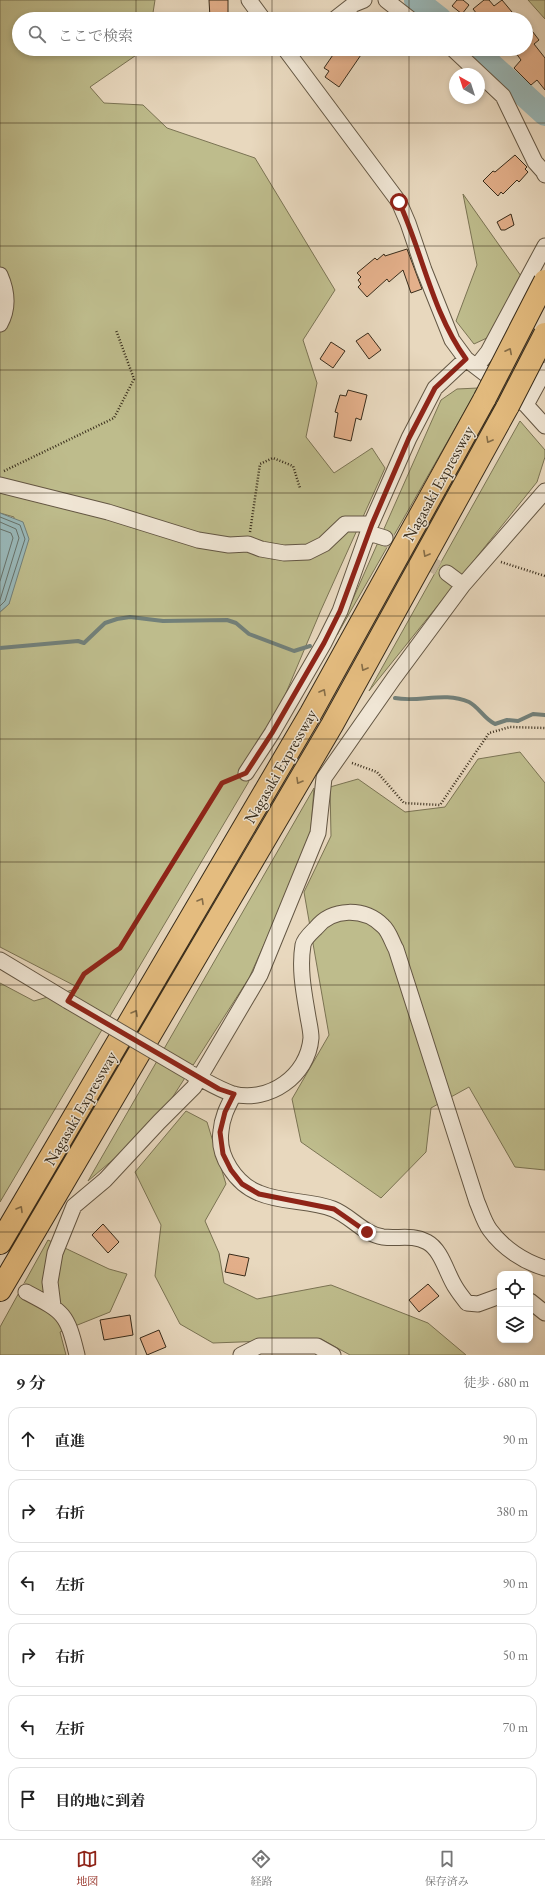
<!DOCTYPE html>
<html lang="ja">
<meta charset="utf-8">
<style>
body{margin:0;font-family:"EB Garamond","Noto Serif JP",serif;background:#f2f2f2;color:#222}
.controls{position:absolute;right:12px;bottom:12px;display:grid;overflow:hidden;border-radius:8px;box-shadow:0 2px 6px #0003}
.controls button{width:36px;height:36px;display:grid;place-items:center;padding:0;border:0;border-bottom:1px solid #e0e0e0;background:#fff;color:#222;font:20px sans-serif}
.compass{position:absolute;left:449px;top:68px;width:36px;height:36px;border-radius:50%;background:#fff;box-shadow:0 2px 6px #0003;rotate:321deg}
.stop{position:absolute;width:12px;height:12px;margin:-9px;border:3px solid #8f2418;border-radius:50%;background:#fff}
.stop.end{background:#8f2418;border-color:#fff;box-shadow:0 1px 4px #0008}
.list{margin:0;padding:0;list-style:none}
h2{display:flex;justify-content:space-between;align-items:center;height:52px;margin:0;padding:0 16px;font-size:17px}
h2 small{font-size:13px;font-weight:400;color:#767676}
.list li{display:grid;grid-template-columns:26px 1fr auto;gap:12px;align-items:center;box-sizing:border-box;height:64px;margin:0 8px 8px;padding:0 8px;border:1px solid #e0e0e0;border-radius:12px}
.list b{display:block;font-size:15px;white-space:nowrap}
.list em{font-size:13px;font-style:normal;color:#767676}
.icon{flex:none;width:22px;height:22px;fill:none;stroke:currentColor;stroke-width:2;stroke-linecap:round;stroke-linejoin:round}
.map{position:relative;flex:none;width:545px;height:1355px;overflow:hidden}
.search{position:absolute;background:#fff;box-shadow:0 2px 6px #0003;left:12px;right:12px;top:12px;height:44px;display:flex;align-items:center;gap:10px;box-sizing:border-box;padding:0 14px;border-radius:22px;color:#767676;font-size:15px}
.sheet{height:484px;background:#fff}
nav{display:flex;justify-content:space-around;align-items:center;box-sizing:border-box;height:56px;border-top:1px solid #e0e0e0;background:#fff;font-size:11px;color:#767676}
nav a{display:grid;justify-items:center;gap:2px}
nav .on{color:#8f2418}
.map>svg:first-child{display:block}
</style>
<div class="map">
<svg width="545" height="1355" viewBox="0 0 545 1355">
<rect width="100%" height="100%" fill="#e8d8be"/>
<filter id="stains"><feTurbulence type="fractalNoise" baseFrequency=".005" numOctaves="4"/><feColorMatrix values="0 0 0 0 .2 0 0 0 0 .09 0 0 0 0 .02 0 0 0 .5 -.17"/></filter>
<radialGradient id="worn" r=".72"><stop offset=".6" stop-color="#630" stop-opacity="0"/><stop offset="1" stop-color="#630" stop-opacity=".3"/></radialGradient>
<!-- green -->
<path fill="#bebc8c" stroke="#7b7454" d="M 0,0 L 155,0 L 152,19 L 19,19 L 19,49 L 145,49 L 90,87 L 104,103 L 143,105 L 167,128 L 255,158 L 335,290 L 303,340 L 317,383 L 306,437 L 334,473 L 372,448 L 385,468 L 321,610 L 248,783 L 0,1202 L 0,983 L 34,1001 L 79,988 L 0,947 L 0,612 L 9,604 L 14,517 L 0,513 Z
M 528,0 L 545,0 L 545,19 Z
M 463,194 L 521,276 L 489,337 L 474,344 L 456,321 L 477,265 Z
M 478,388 L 337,635 L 441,400 L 457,389 Z
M 520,421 L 545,450 L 545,457 L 537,482 L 369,691 Z
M 520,752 L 545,783 L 545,1170 L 515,1167 L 469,1087 L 431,1108 L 426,1152 L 381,1198 L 301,1142 L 292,1099 L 329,1035 L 304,892 L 331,836 L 330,787 L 358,779 L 405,812 L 445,807 L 478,759 Z
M 314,788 L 310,842 L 249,978 L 156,1123 L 88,1181 Z
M 186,1111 L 207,1122 L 226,1184 L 205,1221 L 219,1253 L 224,1283 L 257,1299 L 331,1285 L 428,1323 L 466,1355 L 350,1355 L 321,1339 L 213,1343 L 180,1324 L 155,1276 L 161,1225 L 135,1172 Z
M 48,1240 L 109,1269 L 127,1274 L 110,1312 L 60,1332 L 66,1355 L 0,1355 L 0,1327 Z"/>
<!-- water -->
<path fill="#99b8b9" stroke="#72807a" d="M 0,513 L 23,522 L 29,539 L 9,604 L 0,612 Z"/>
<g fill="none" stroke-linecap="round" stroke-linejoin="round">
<!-- shore -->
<path stroke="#68726a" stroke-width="1" d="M 0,517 L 20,525 L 25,539 L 5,601 L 0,606
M 0,522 L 16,529 L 19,538 L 0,600
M 0,529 L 11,533 L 13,538 L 0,581"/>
<!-- stream -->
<path stroke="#72807a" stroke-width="4" d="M 0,648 L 78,641 L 84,643 L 105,623 L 117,619 L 130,617 L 163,621 L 227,620 L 236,623 L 249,634 L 294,651 L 310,646
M 395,698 C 419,703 444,691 469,702 C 479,707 484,719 495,724 L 507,720 L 518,721 L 533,714 L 545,715"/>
<!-- river -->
<path stroke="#99b8b9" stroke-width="24" d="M 416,0 L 440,19
M 474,49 L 545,114"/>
</g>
<!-- building -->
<path fill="#e4b08b" stroke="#382c1b" d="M 209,0 L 228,0 L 228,18 L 210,18 Z
M 457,0 L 463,0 L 469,5 L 462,14 L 452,6 Z
M 484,0 L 489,0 L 494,6 L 502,0 L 512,12 L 503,19 L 481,19 L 473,9 Z
M 526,23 L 539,40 L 534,44 L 545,58 L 545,90 L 537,80 L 531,85 L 514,68 L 521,60 L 513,49 L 526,49 Z
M 337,49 L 365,49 L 339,87 L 325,77 L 329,71 L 324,68 Z
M 515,155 L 527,167 L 525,169 L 528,172 L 519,182 L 517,180 L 503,194 L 501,192 L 498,196 L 483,181 L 493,171 L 495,172 Z
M 511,214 L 514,225 L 505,230 L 501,230 L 497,222 Z
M 407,249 L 422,289 L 411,293 L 403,270 L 389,282 L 387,279 L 367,297 L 358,287 L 361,284 L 358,280 L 361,277 L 357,273 L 375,258 L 377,260 L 384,254 L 385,256 Z
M 368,333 L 381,350 L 369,359 L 356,341 Z
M 331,342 L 345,351 L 333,368 L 320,359 Z
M 348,390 L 367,395 L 361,420 L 356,418 L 351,441 L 334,437 L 338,413 L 335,412 L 340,395 L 346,396 Z
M 103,1224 L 119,1242 L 108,1253 L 92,1235 Z
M 229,1254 L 249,1258 L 245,1276 L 225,1272 Z
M 428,1284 L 439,1296 L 419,1312 L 409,1300 Z
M 130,1315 L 133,1335 L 104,1340 L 100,1320 Z
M 159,1330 L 166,1347 L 147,1355 L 140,1338 Z"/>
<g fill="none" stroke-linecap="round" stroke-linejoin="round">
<!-- minor-tunnel -->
<path stroke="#c5b69d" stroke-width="15" stroke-dasharray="15 8" stroke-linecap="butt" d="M 385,538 L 447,573
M 0,1280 L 26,1292"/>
<!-- minor casing -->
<g stroke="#645744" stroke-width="17">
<path id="minor" d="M 249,0 L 263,19
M 386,0 L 410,19
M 335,19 L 354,4 L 364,0
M 285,49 L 399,202 L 408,223 L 424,270 L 452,340 L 466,359 L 526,405 L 545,426
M 453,49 L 503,96 L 535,162 L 543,171 L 545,175
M 0,275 C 7,291 9,308 0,324
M 477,366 L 488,352 L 545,246
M 526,405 L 545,370
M 0,485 L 108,512 L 198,540 L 229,545 L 248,544 L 261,549 L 284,553 L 308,552 L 324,544 L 345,524 L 371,524
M 369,533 L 385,538
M 447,573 L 463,585
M 246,773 L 272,733 L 324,643 L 340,611 L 371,524 L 409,438 L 435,388 L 466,359
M 0,960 L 68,1001
M 192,1074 C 206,1081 218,1089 233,1094 C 269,1103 308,1076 311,1038 C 311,1031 309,1023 308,1017 C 304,993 299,969 303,945 C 304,939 312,932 316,928 C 332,908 364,907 383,926 C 389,931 392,942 396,949 L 477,1202 C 481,1211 484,1222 490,1230 C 503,1248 524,1262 545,1268
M 234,1094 C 228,1106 222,1117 221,1131 C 217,1156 236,1184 259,1193 C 282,1203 310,1200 333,1209 C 351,1216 363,1234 383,1237 C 399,1239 412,1234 427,1242 C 442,1250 447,1275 456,1288 C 459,1293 463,1298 467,1303 L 478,1304 L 500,1296
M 26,1292 C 64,1312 67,1313 77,1355
M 530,1301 L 545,1313
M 53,1306 L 50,1282 L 55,1253 L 74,1206 L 105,1180 L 159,1122 L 194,1087 L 260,975 L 318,833 L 324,778 L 394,678 L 463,585 L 545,491
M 241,1355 L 259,1346 L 317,1346 L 333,1355"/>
</g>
<!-- highway casing -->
<g stroke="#382c1b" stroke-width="24">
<path id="highway" d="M 0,1243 L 311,713 L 485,398
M 0,1290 L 332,725 L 508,406"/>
</g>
<!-- path -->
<path stroke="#382c1b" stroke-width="2.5" stroke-dasharray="1 2" stroke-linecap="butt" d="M 4,471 L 114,418 L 134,379 L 116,330
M 250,532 L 260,464 L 273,458 L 293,466 L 300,488
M 501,562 L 545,576
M 352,763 L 377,772 L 404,803 L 440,805 L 489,733 L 510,727 L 545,728
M 74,990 L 84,974 L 120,948 L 222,783 L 235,778"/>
<!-- minor -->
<use href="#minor" stroke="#f0e6d5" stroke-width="15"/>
<!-- highway -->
<use href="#highway" stroke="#e4bc7f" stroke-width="22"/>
<!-- minor-bridge casing -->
<g stroke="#645744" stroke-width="17" stroke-linecap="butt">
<path id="minor-bridge" d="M 68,1001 L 189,1072"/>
</g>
<!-- highway-bridge casing -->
<g stroke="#382c1b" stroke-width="24" stroke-linecap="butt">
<path id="highway-bridge" d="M 485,398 L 545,281
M 508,406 L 545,334"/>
</g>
<!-- minor-bridge -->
<use href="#minor-bridge" stroke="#f0e6d5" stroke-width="15"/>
<!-- highway-bridge -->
<use href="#highway-bridge" stroke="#e4bc7f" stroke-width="22"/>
</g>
<!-- one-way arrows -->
<defs><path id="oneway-chevron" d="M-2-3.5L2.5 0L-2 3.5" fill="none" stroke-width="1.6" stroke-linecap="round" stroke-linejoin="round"/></defs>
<g stroke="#856d48">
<use href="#oneway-chevron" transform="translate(509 351) rotate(-63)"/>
<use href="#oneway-chevron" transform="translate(489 440) rotate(119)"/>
<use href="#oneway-chevron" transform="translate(426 554) rotate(119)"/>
<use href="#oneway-chevron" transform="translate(364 668) rotate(119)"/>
<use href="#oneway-chevron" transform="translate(323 692) rotate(-61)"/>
<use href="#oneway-chevron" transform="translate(299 781) rotate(120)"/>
<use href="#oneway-chevron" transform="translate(201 901) rotate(-60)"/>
<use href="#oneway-chevron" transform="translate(135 1013) rotate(-60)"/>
<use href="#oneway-chevron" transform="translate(20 1209) rotate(-60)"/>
</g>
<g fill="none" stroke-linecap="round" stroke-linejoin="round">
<!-- route -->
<path stroke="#8f2418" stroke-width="5" d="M 367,1232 L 334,1209 L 259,1194 L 242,1184 L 231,1170 L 223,1154 L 220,1132 L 225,1112 L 234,1094 L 219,1089 L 68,1001 L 84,974 L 120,948 L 222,783 L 246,773 L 272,733 L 324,643 L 340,611 L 372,524 L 409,438 L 435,388 L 466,359 C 432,312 423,254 399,202"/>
</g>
<!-- grid -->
<path fill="none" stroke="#382c1b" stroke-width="1" stroke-opacity="0.55" d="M 136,0 L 136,19M 272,0 L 272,19M 409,0 L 409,19M 136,49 L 136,1355M 272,49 L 272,1355M 409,49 L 409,1355M 0,123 L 545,123M 0,246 L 545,246M 0,370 L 545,370M 0,493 L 545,493M 0,616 L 545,616M 0,739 L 545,739M 0,862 L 545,862M 0,985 L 545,985M 0,1109 L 545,1109M 0,1232 L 545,1232"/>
<g text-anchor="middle" stroke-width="3" stroke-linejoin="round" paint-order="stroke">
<!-- street labels -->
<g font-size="16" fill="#382c1b" stroke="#f0e6d5">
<text transform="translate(438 483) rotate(-61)" y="6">Nagasaki Expressway</text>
<text transform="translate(280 766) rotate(-60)" y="6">Nagasaki Expressway</text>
<text transform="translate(80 1108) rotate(-60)" y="6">Nagasaki Expressway</text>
</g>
</g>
<rect width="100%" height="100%" filter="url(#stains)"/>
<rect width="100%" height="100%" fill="url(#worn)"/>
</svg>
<div class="controls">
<button><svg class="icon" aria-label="locate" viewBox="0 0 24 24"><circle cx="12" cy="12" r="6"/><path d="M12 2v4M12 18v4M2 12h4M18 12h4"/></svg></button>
<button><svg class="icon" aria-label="layers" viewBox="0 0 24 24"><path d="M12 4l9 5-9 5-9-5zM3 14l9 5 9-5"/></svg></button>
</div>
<svg class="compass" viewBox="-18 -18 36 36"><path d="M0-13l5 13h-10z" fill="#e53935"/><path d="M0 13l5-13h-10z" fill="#767676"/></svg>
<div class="stop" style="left:399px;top:202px"></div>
<div class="stop end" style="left:367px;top:1232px"></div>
<div class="search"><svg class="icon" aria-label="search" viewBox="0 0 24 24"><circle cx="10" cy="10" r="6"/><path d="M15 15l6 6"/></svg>ここで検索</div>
</div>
<section class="sheet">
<h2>9 分<small>徒歩 · 680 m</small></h2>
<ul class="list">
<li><svg class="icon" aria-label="ahead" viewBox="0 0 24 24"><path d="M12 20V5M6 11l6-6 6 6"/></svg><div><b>直進</b></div><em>90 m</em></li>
<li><svg class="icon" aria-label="right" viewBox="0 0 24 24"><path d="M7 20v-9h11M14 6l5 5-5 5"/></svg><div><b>右折</b></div><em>380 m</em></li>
<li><svg class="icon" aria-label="left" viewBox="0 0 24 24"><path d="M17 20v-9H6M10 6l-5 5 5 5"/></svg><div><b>左折</b></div><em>90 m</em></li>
<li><svg class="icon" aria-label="right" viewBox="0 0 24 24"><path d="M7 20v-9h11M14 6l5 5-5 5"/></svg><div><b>右折</b></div><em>50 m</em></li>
<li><svg class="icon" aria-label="left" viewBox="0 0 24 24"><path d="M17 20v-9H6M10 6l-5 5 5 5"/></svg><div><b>左折</b></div><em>70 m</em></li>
<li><svg class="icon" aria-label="arrive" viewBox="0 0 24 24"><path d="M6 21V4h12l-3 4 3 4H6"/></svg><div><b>目的地に到着</b></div></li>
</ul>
</section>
<nav>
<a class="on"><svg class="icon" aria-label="map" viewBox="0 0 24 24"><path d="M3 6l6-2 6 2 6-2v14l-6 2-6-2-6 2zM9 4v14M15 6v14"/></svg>地図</a>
<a><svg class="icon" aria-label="directions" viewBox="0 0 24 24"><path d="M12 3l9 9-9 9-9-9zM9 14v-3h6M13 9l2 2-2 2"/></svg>経路</a>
<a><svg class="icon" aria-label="saved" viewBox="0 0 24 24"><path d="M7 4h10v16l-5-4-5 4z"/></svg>保存済み</a>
</nav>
